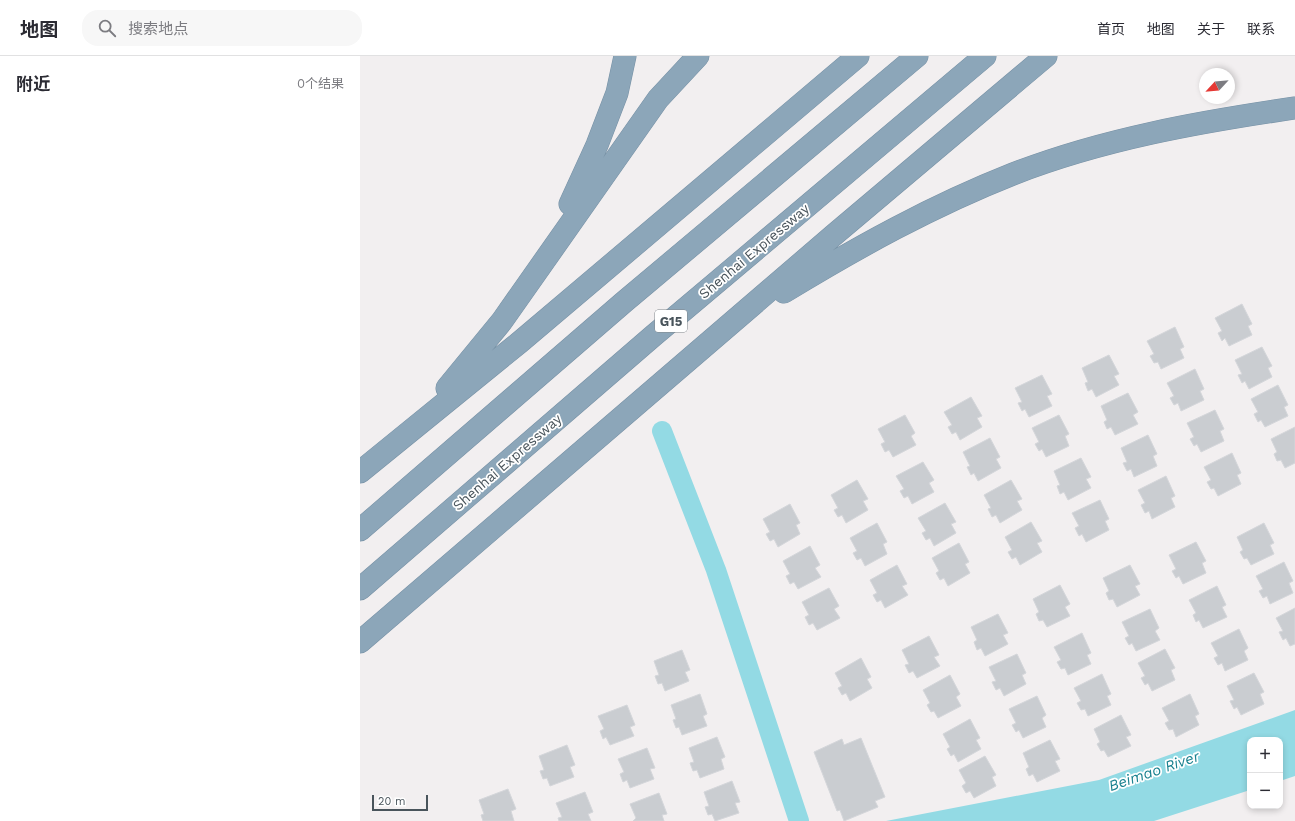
<!DOCTYPE html>
<html lang="zh">
<meta charset="utf-8">
<style>
body{margin:0;font-family:"Work Sans","Noto Sans SC",sans-serif;background:#f7f7f7;color:#2b2b33}
.controls{position:absolute;right:12px;bottom:12px;display:grid;overflow:hidden;border-radius:8px;box-shadow:0 2px 6px #0003}
.controls button{width:36px;height:36px;display:grid;place-items:center;padding:0;border:0;border-bottom:1px solid #e1e1e2;background:#fff;color:#2b2b33;font:20px sans-serif}
.compass{position:absolute;left:839px;top:12px;width:36px;height:36px;border-radius:50%;background:#fff;box-shadow:0 2px 6px #0003;rotate:244deg}
.scale{position:absolute;left:12px;bottom:10px;width:56px;box-sizing:border-box;padding-left:4px;border:2px solid #49545b;border-top:0;font-size:11px;line-height:14px;white-space:nowrap;color:#49545b;-webkit-text-stroke:3px #fff;paint-order:stroke}
.list{margin:0;padding:0;list-style:none}
h2{display:flex;justify-content:space-between;align-items:center;height:52px;margin:0;padding:0 16px;font-size:17px}
h2 small{font-size:13px;font-weight:400;color:#7c7c81}
.icon{flex:none;width:22px;height:22px;fill:none;stroke:currentColor;stroke-width:2;stroke-linecap:round;stroke-linejoin:round}
.map{position:relative;flex:none;width:935px;height:765px;overflow:hidden}
header{display:flex;align-items:center;gap:24px;box-sizing:border-box;height:56px;padding:0 20px;background:#fff;border-bottom:1px solid #e1e1e2}
header strong{font-size:19px}
nav{display:flex;gap:22px;margin-inline-start:auto;font-size:14px}
.search{width:280px;height:36px;background:#f7f7f7;display:flex;align-items:center;gap:10px;box-sizing:border-box;padding:0 14px;border-radius:16px;color:#7c7c81;font-size:15px}
main{display:flex}
aside{flex:1;background:#fff}
.map>svg:first-child{display:block}
</style>
<header>
<strong>地图</strong>
<div class="search"><svg class="icon" aria-label="search" viewBox="0 0 24 24"><circle cx="10" cy="10" r="6"/><path d="M15 15l6 6"/></svg>搜索地点</div>
<nav><a>首页</a><a>地图</a><a>关于</a><a>联系</a></nav>
</header>
<main>
<aside>
<h2>附近<small>0个结果</small></h2>
<ul class="list">
</ul>
</aside>
<div class="map">
<svg width="935" height="765" viewBox="0 0 935 765">
<rect width="100%" height="100%" fill="#f2eff0"/>
<!-- water -->
<path fill="#93dae4" d="M 935,654 L 935,720 L 920,725 L 920,684 L 890,684 L 890,734 L 794,765 L 526,765 L 739,724 Z"/>
<g fill="none" stroke-linecap="round" stroke-linejoin="round">
<!-- canal -->
<path stroke="#93dae4" stroke-width="20" d="M 302,375 L 356,514 L 439,765"/>
</g>
<!-- building -->
<path fill="#cacdd1" stroke="#d4d6da" d="M 882,248 L 892,268 L 888,270 L 892,279 L 869,290 L 865,282 L 862,285 L 858,277 L 862,275 L 855,262 Z
M 815,271 L 824,291 L 820,293 L 824,302 L 801,313 L 798,306 L 794,307 L 790,300 L 794,298 L 787,285 Z
M 902,291 L 912,310 L 908,312 L 912,321 L 889,333 L 885,325 L 882,327 L 878,319 L 882,318 L 875,304 Z
M 749,299 L 759,318 L 754,320 L 759,329 L 736,341 L 732,333 L 728,335 L 725,327 L 728,326 L 722,312 Z
M 835,313 L 844,333 L 840,335 L 844,344 L 821,355 L 818,347 L 814,349 L 810,342 L 814,340 L 807,327 Z
M 682,319 L 692,338 L 687,340 L 692,350 L 669,361 L 665,353 L 662,355 L 658,347 L 662,346 L 655,332 Z
M 918,329 L 928,349 L 924,351 L 928,360 L 905,371 L 901,364 L 898,366 L 894,358 L 898,356 L 891,343 Z
M 768,337 L 778,356 L 773,359 L 778,368 L 755,379 L 751,371 L 747,373 L 744,366 L 747,364 L 741,350 Z
M 611,341 L 622,360 L 617,362 L 622,371 L 600,384 L 596,376 L 592,378 L 588,371 L 592,369 L 584,356 Z
M 855,354 L 864,373 L 860,375 L 864,385 L 841,396 L 837,388 L 834,390 L 830,383 L 834,381 L 827,367 Z
M 545,359 L 555,377 L 551,380 L 556,389 L 533,401 L 529,394 L 525,396 L 521,388 L 525,386 L 518,373 Z
M 699,359 L 709,378 L 705,380 L 709,390 L 686,401 L 682,393 L 679,395 L 675,388 L 679,386 L 672,372 Z
M 935,371 L 935,407 L 925,412 L 921,404 L 917,405 L 914,398 L 917,396 L 911,383 Z
M 788,379 L 797,398 L 793,400 L 797,410 L 774,421 L 771,413 L 767,415 L 763,407 L 767,406 L 761,392 Z
M 630,382 L 640,401 L 636,403 L 641,412 L 618,425 L 614,417 L 611,419 L 607,411 L 610,410 L 603,396 Z
M 872,397 L 881,417 L 877,419 L 881,428 L 858,440 L 854,432 L 851,433 L 847,426 L 851,424 L 844,411 Z
M 721,402 L 731,421 L 726,423 L 731,432 L 708,444 L 704,436 L 700,438 L 697,430 L 700,429 L 694,415 Z
M 563,406 L 574,424 L 569,427 L 574,436 L 552,448 L 548,440 L 544,442 L 540,435 L 544,433 L 536,420 Z
M 806,420 L 815,440 L 811,442 L 815,451 L 792,463 L 789,455 L 785,457 L 781,449 L 785,447 L 778,434 Z
M 497,424 L 508,443 L 503,445 L 508,454 L 486,467 L 482,459 L 478,461 L 474,454 L 478,452 L 471,439 Z
M 651,424 L 662,443 L 657,445 L 662,454 L 640,467 L 636,459 L 632,461 L 628,453 L 631,452 L 624,439 Z
M 740,444 L 749,463 L 745,465 L 749,474 L 726,486 L 722,478 L 719,480 L 715,472 L 719,470 L 712,457 Z
M 585,447 L 596,466 L 591,468 L 596,477 L 574,490 L 570,482 L 566,484 L 562,477 L 566,475 L 558,462 Z
M 430,448 L 440,467 L 436,469 L 440,478 L 418,491 L 414,483 L 410,485 L 406,478 L 410,476 L 403,463 Z
M 671,466 L 682,485 L 677,487 L 682,496 L 660,509 L 656,501 L 652,503 L 648,496 L 652,494 L 645,481 Z
M 517,467 L 527,486 L 523,488 L 527,498 L 505,510 L 501,502 L 497,504 L 493,497 L 497,495 L 490,482 Z
M 904,467 L 914,487 L 910,489 L 914,498 L 891,509 L 887,502 L 884,503 L 880,496 L 883,494 L 877,481 Z
M 836,486 L 846,505 L 842,507 L 846,517 L 823,528 L 819,520 L 816,522 L 812,515 L 816,513 L 809,499 Z
M 599,487 L 609,506 L 605,508 L 610,517 L 588,530 L 584,522 L 580,524 L 576,517 L 579,515 L 572,502 Z
M 450,490 L 460,509 L 455,512 L 461,521 L 438,533 L 434,526 L 430,528 L 426,520 L 430,518 L 423,505 Z
M 924,506 L 933,525 L 929,527 L 933,537 L 910,548 L 907,540 L 903,542 L 899,535 L 903,533 L 896,520 Z
M 537,509 L 547,528 L 542,530 L 548,539 L 525,552 L 521,544 L 517,546 L 513,539 L 517,537 L 510,524 Z
M 770,509 L 780,528 L 775,530 L 780,539 L 757,551 L 753,543 L 749,544 L 746,537 L 749,535 L 743,522 Z
M 700,529 L 710,548 L 705,551 L 710,560 L 687,571 L 683,564 L 679,565 L 676,558 L 679,556 L 673,543 Z
M 857,530 L 866,549 L 862,551 L 867,561 L 843,572 L 839,564 L 836,566 L 833,559 L 836,557 L 829,544 Z
M 469,532 L 479,550 L 474,553 L 480,562 L 457,574 L 453,567 L 449,569 L 445,561 L 449,559 L 442,546 Z
M 935,552 L 935,588 L 930,590 L 926,582 L 923,584 L 919,576 L 923,575 L 916,562 Z
M 790,553 L 799,572 L 795,575 L 800,584 L 776,595 L 772,587 L 769,589 L 765,582 L 769,580 L 762,566 Z
M 638,558 L 648,577 L 643,579 L 648,588 L 625,600 L 621,592 L 617,594 L 614,586 L 617,584 L 611,571 Z
M 879,573 L 888,592 L 884,595 L 888,604 L 865,615 L 862,607 L 858,609 L 854,602 L 858,600 L 851,587 Z
M 722,577 L 731,597 L 727,599 L 731,608 L 708,619 L 705,612 L 701,613 L 697,606 L 701,604 L 694,591 Z
M 569,580 L 579,599 L 574,601 L 580,610 L 557,622 L 553,615 L 549,617 L 545,609 L 549,608 L 542,594 Z
M 805,593 L 815,612 L 811,614 L 815,624 L 792,635 L 788,627 L 785,629 L 781,622 L 785,620 L 778,607 Z
M 322,594 L 330,614 L 325,616 L 329,625 L 305,635 L 302,627 L 298,628 L 295,620 L 299,619 L 294,605 Z
M 657,598 L 666,617 L 662,619 L 666,628 L 644,640 L 640,632 L 636,634 L 632,626 L 636,625 L 629,611 Z
M 501,602 L 511,621 L 507,623 L 512,632 L 490,645 L 486,637 L 482,639 L 478,632 L 482,630 L 475,617 Z
M 894,617 L 904,636 L 900,638 L 904,648 L 881,659 L 877,651 L 874,653 L 870,645 L 874,644 L 867,630 Z
M 742,618 L 751,638 L 747,640 L 751,649 L 728,660 L 725,653 L 721,654 L 717,647 L 721,645 L 714,632 Z
M 590,619 L 600,638 L 596,641 L 601,650 L 578,662 L 574,655 L 571,656 L 567,649 L 570,647 L 563,634 Z
M 340,638 L 347,658 L 343,660 L 347,670 L 322,679 L 319,671 L 316,672 L 313,664 L 316,663 L 311,649 Z
M 830,638 L 839,658 L 835,660 L 839,669 L 816,681 L 813,673 L 809,674 L 805,667 L 809,665 L 802,652 Z
M 677,640 L 686,659 L 682,662 L 686,671 L 663,682 L 659,674 L 656,676 L 652,669 L 656,667 L 649,653 Z
M 267,649 L 275,669 L 270,671 L 274,680 L 250,689 L 246,681 L 243,683 L 240,675 L 244,673 L 238,660 Z
M 761,659 L 771,679 L 766,681 L 771,690 L 748,701 L 744,694 L 741,695 L 737,688 L 740,686 L 734,673 Z
M 610,663 L 620,682 L 616,684 L 621,693 L 598,706 L 594,698 L 591,700 L 587,693 L 590,691 L 583,678 Z
M 357,681 L 365,701 L 361,703 L 364,713 L 340,722 L 337,714 L 333,715 L 330,707 L 334,706 L 329,692 Z
M 501,682 L 525,741 L 515,745 L 518,751 L 484,765 L 480,754 L 477,755 L 454,696 L 482,683 L 484,689 Z
M 690,684 L 700,703 L 695,705 L 700,715 L 677,726 L 673,718 L 669,720 L 666,713 L 669,711 L 663,697 Z
M 207,689 L 215,709 L 210,711 L 214,721 L 190,730 L 187,722 L 183,723 L 180,715 L 184,714 L 179,700 Z
M 287,692 L 295,712 L 290,713 L 294,723 L 270,732 L 267,724 L 263,726 L 260,718 L 264,716 L 258,703 Z
M 625,700 L 636,719 L 632,721 L 636,730 L 614,742 L 610,735 L 606,737 L 602,730 L 606,727 L 599,714 Z
M 372,725 L 380,746 L 375,747 L 379,757 L 355,765 L 352,758 L 348,759 L 345,751 L 349,750 L 344,736 Z
M 148,733 L 156,753 L 151,755 L 154,765 L 123,765 L 121,759 L 124,758 L 119,744 Z
M 225,736 L 233,756 L 228,758 L 231,765 L 199,765 L 198,762 L 202,761 L 196,747 Z
M 299,737 L 307,758 L 302,759 L 304,765 L 273,765 L 276,762 L 270,748 Z"/>
<g fill="none" stroke-linecap="round" stroke-linejoin="round">
<!-- highway casing -->
<g stroke="#7791a5" stroke-width="23">
<path id="highway" d="M 210,148 L 237,89 L 257,37 L 265,0
M 424,236 C 498,191 572,150 653,118 C 743,83 839,66 935,52
M 87,332 L 142,265 L 298,43 L 338,0
M 0,416 L 160,286 L 498,0
M 0,474 L 264,246 L 557,0
M 0,533 L 293,280 L 625,0
M 0,586 L 475,178 L 686,0"/>
</g>
<!-- highway -->
<use href="#highway" stroke="#8ca6b9" stroke-width="22"/>
</g>
<g text-anchor="middle" stroke-width="3.5" stroke-linejoin="round" paint-order="stroke">
<!-- shield labels -->
<rect fill="#fff" stroke="#80878c" stroke-width="1" x="295" y="254" width="32" height="22" rx="3"/>
<g font-size="13" font-weight="bold" fill="#49545b">
<text x="311" y="270">G15</text>
</g>
<!-- street labels -->
<g font-size="14" fill="#49545b" stroke="#fff">
<text transform="translate(394 195) rotate(-40)" y="5">Shenhai Expressway</text>
<text transform="translate(147 406) rotate(-41)" y="5">Shenhai Expressway</text>
</g>
<!-- water labels -->
<g font-size="15" font-style="italic" fill="#19818f" stroke="#fff">
<text transform="translate(794 715) rotate(-19)" y="5">Beimao River</text>
</g>
</g>
</svg>
<div class="controls">
<button>+</button>
<button>−</button>
</div>
<svg class="compass" viewBox="-18 -18 36 36"><path d="M0-13l5 13h-10z" fill="#e53935"/><path d="M0 13l5-13h-10z" fill="#7c7c81"/></svg>
<div class="scale">20 m</div>
</div>
</main>
